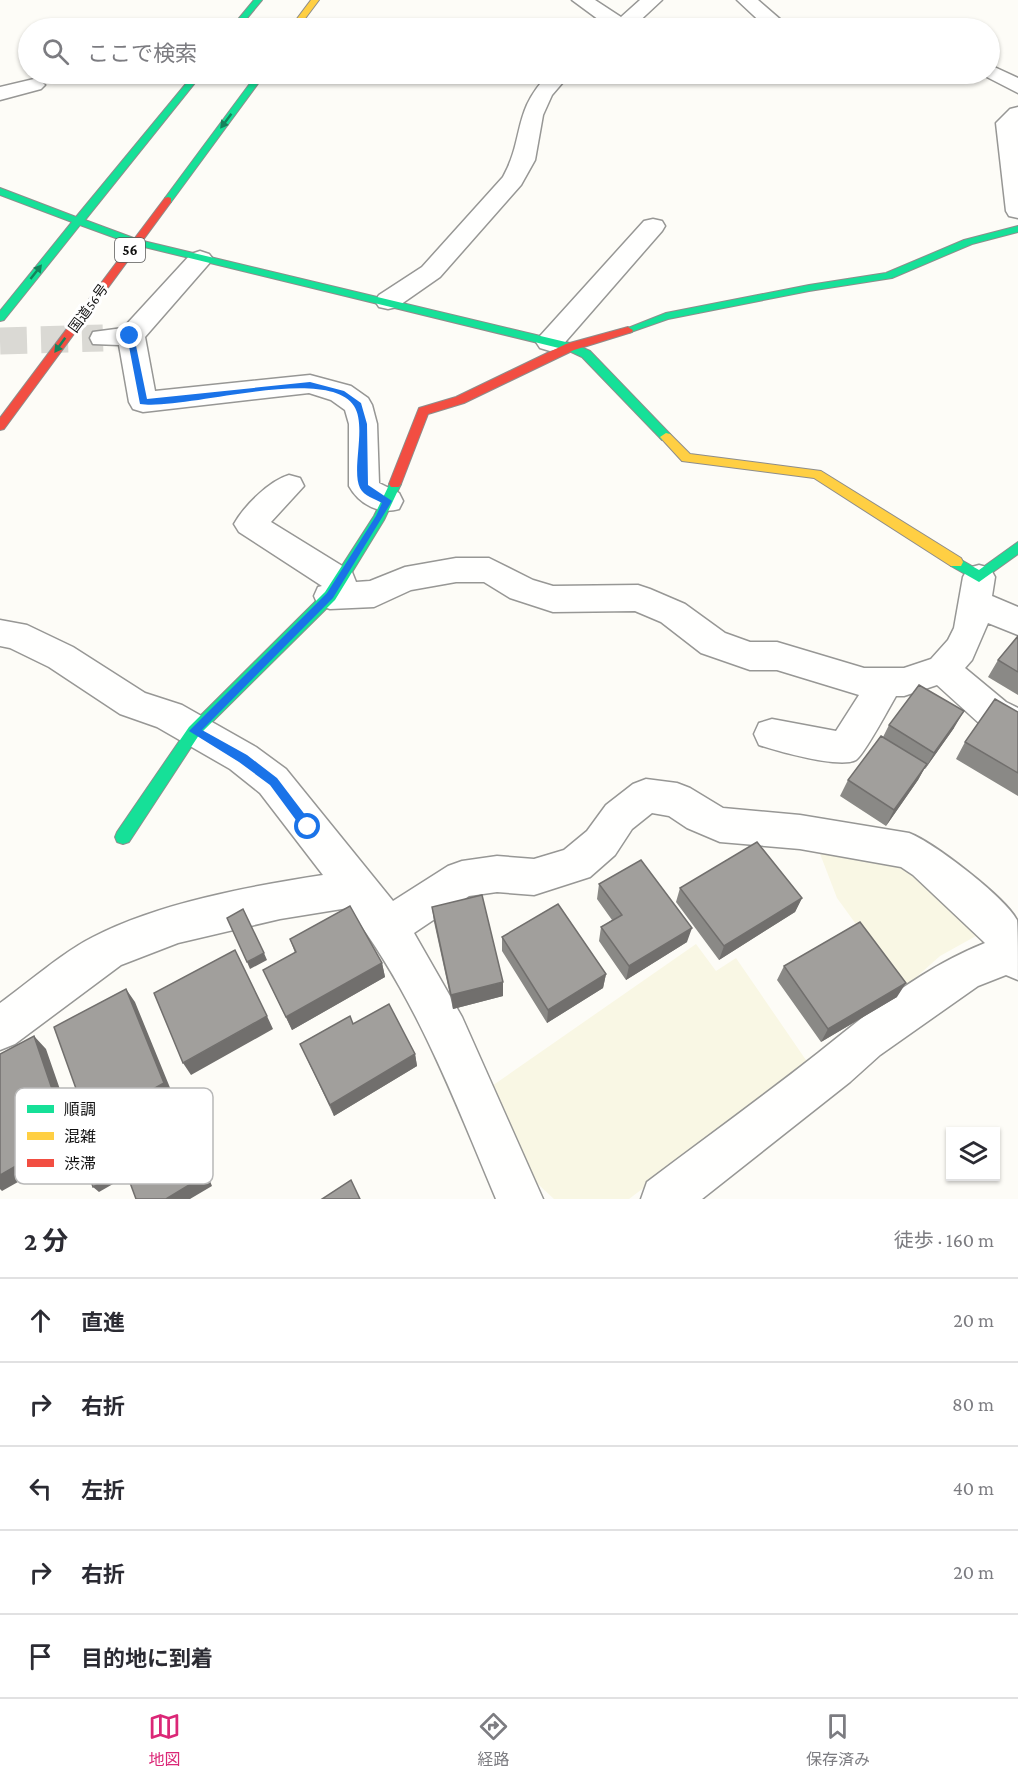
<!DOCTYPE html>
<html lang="ja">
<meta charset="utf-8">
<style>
body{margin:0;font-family:"Crimson Pro","Noto Sans JP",serif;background:#f2f2f3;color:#2b2b33}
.controls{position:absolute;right:18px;bottom:18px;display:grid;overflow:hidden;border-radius:0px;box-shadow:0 2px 4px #0004}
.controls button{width:54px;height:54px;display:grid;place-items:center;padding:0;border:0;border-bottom:2px solid #e1e1e2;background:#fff;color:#2b2b33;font:30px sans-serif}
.stop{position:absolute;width:18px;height:18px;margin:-14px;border:4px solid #1a73e8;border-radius:50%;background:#fff}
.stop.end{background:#1a73e8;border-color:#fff;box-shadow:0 2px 6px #0008}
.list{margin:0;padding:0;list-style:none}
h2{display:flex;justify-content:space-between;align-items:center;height:78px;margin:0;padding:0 24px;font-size:26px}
h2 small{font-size:20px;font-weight:400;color:#7c7c81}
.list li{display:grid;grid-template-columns:39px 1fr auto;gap:18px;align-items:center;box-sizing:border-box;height:84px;padding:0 24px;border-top:2px solid #e1e1e2}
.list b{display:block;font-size:22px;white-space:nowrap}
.list em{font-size:20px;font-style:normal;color:#7c7c81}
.icon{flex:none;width:33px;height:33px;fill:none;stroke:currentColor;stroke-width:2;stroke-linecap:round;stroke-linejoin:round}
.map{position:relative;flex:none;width:1018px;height:1199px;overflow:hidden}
.search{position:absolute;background:#fff;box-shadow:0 2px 4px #0004;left:18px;right:18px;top:18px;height:66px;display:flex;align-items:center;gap:15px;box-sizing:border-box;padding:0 21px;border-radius:33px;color:#7c7c81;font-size:22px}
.sheet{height:498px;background:#fff}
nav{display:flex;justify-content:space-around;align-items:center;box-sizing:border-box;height:84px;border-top:2px solid #e1e1e2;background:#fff;font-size:16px;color:#7c7c81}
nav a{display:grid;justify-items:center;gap:3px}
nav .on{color:#db2777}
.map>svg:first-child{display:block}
</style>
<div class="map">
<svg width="1018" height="1199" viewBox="0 0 1018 1199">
<rect width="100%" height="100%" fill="#fdfcf7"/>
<!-- farmland -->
<path fill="#f9f7e4" d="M 817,846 L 903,858 L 985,931 L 940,956 L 903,989 L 837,898 Z
M 696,944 L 716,971 L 736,958 L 808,1063 L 629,1199 L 554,1199 L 526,1173 L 489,1088 Z"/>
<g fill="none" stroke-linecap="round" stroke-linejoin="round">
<!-- street-tunnel -->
<path stroke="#dad9d4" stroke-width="27" stroke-dasharray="27 14" stroke-linecap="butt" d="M 0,341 L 103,338"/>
<!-- street casing -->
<g stroke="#979795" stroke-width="3">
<path id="street" d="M 572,0 L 595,0 L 621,17 L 640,0 L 662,0 L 632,28 L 610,28 Z
M 737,0 L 758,0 L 781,20 L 801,24 L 804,28 L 767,28 Z
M 990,65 L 1018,78 L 1018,93 L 983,75 L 981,74 L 990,74 Z
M 549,74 L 570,74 L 552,95 L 543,115 L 535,160 L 521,185 L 440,277 L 397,307 L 388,309 L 379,307 L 375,301 L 379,295 L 422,267 L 503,177 C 525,137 512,111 549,74 Z
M 34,79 L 41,81 L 45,85 L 41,89 L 0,100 L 0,87 Z
M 1018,107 L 1018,218 L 1009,216 L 1006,211 L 996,123 L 1010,109 Z
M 653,219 L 662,221 L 665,226 L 662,231 L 560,348 L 550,351 L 540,348 L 536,342 L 540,336 L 644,221 Z
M 200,251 L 209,254 L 213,259 L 145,337 L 155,391 L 310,375 L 351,386 L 368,398 L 372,405 L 377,424 L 379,483 L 399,493 L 403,501 L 399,509 C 379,515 359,504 349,486 L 349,424 L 345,410 L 331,400 L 309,393 L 143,412 L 133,409 L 129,402 L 119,345 L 93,344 L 90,338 L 93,332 L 123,328 L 191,254 Z
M 289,475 L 300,478 L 304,486 L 271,522 L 352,572 L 356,582 L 370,581 L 405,567 L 456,558 L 489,558 L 533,580 L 553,586 L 638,585 L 650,589 L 685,604 L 725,633 L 750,642 L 777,642 L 864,668 L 904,668 L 931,659 L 948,640 L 954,628 L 963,577 L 968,568 L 979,565 L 990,568 L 995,577 L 992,596 L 1018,607 L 1018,635 L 988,623 L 972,660 L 965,668 L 1006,702 L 1018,708 L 1018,739 L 980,724 L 937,685 L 904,696 L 896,696 C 889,708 864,755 856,760 C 840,769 777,751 759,745 L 754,734 L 759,723 L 772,719 L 836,731 L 859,695 L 777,670 L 750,670 L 701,653 L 661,622 L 635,611 L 553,612 L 510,598 L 484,582 L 456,582 L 411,590 L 374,607 L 330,609 L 318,605 L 314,596 L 318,587 L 322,586 L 239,532 L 234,524 C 244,506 269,481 289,475 Z
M 0,620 L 27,625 L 73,647 L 145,693 L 182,705 L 256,747 L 286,769 L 393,901 L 448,866 L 462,861 L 497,856 L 534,859 L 564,850 L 587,831 L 606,805 L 633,784 L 646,779 L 677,783 L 690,788 L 723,808 L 800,815 L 909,833 C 933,842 1005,897 1017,920 C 1018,930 1018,967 1018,980 L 1006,975 L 978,986 L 880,1055 L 850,1082 L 702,1199 L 641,1199 L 647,1182 C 704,1139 762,1097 818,1053 C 870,1011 922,968 985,943 L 913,875 L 901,867 L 800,849 L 720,842 L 687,828 L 669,816 L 652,813 L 632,829 L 615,855 L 590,877 L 534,895 L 497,892 L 469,896 L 414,933 L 462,1017 L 543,1199 L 496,1199 C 454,1099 415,995 348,908 L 280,919 L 178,943 L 121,965 L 15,1044 L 0,1050 L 0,1003 C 28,983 63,952 93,937 C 158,903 251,886 323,875 L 260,793 L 230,769 L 157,727 L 120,714 L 49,667 L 10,648 L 0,646 Z"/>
</g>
<!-- fast casing -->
<g stroke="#8e8d8b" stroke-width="2">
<path id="fast" d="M 254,0 L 262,0 L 239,28 L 231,28 Z
M 194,74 L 202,74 L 85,220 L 139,240 L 574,344 L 590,351 L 670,434 L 672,437 L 670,440 L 662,440 L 582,357 L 567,350 L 132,244 L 80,225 L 4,320 L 0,321 L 0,311 L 72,222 L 0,195 L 0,188 L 76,217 Z
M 257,74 L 265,74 L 171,202 L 165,202 L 165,198 Z
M 1018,226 L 1018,232 L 972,244 L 892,278 L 809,291 L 668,319 L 628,333 L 623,330 L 666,313 L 809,285 L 886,273 L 964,240 Z
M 395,480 L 401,484 L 384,520 L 335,600 L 199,735 L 129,842 L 123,844 L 117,842 L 115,837 L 117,832 L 189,727 L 325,592 L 374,516 L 391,481 Z
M 1018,542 L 1018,554 L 979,582 L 951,566 L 949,562 L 956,557 L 979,570 Z"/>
</g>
<!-- slow casing -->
<g stroke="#8e8d8b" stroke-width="2">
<path id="slow" d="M 311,0 L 319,0 L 298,28 L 290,28 Z
M 666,433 L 670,434 L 690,454 L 821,471 L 961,558 L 963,562 L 961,566 L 951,566 L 814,478 L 682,461 L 660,437 Z"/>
</g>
<!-- jam casing -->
<g stroke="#8e8d8b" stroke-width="2">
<path id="jam" d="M 168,197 L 171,198 L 171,202 L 4,429 L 0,430 L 0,418 L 165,198 Z
M 628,327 L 633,330 L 632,332 L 574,350 L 464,403 L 428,414 L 401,484 L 399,487 L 391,487 L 389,484 L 419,408 L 456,397 L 566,344 Z"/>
</g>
<!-- street -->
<use href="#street" fill="#fffffe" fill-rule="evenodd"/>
<!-- fast -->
<use href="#fast" fill="#16e098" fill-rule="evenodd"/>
<!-- slow -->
<use href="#slow" fill="#ffcf43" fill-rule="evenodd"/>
<!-- jam -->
<use href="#jam" fill="#f24e42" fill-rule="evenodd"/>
</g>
<!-- wall -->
<path fill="#8a8986" d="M 1018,636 L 1018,695 L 988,677 L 998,660 Z
M 1018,712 L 1018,796 L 956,759 L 965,742 Z
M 889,725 L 954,728 L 925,769 L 924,769 L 918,780 L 886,826 L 840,796 L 848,780 L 883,737 Z
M 599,884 L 687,942 L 626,980 L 599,941 L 601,927 L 612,920 L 597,899 Z
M 680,888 L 802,898 L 795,912 L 719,960 L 676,902 Z
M 432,907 L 503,996 L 453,1009 L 434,922 Z
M 502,937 L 606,974 L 603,988 L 547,1023 L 502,951 Z
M 290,939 L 382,963 L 385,977 L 292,1030 L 263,970 L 295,953 Z
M 784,966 L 897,997 L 821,1042 L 777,980 Z
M 353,1024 L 415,1054 L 417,1066 L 334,1116 L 300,1044 Z"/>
<!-- shaded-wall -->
<path fill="#716f6d" d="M 964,711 L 954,728 L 925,769 L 934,753 Z
M 927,764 L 918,780 L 886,826 L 894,810 Z
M 802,898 L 795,912 L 719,960 L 724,946 Z
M 692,928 L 687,942 L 626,980 L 629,966 Z
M 264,953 L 267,960 L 250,969 L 247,962 Z
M 382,963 L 385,977 L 292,1030 L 286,1017 Z
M 606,974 L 603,988 L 547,1023 L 548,1010 Z
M 503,982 L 503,996 L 453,1009 L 451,995 Z
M 906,983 L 897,997 L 821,1042 L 828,1029 Z
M 126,989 L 135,1002 L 173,1095 L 100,1135 L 89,1125 Z
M 267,1016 L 273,1029 L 191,1075 L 183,1063 Z
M 34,1036 L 46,1049 L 80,1147 L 2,1191 L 0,1189 L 0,1175 Z
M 415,1054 L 417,1066 L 334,1116 L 330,1105 Z
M 180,1115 L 188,1126 L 212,1186 L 190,1199 L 166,1199 Z
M 111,1139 L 116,1144 L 127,1176 L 99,1192 L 93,1187 Z"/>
<!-- building -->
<path fill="#a19f9c" stroke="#716f6d" stroke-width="1.5" d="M 1018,636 L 1018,672 L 998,660 Z
M 919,685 L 964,711 L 934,753 L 889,725 Z
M 995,699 L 1018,712 L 1018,773 L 965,742 Z
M 881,736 L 927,764 L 894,810 L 848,780 Z
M 757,842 L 802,898 L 724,946 L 680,888 Z
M 641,860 L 692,928 L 629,966 L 601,927 L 622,915 L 599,884 Z
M 482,895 L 503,982 L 451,995 L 432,907 Z
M 558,904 L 606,974 L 548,1010 L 502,937 Z
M 350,906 L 382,963 L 286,1017 L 263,970 L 296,952 L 290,939 Z
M 243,909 L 264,953 L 247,962 L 227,918 Z
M 860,922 L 906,983 L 828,1029 L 784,966 Z
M 235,950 L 267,1016 L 183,1063 L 154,993 Z
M 126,989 L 164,1083 L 89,1125 L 54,1027 Z
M 389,1004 L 415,1054 L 330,1105 L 300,1044 L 350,1016 L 353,1024 Z
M 34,1036 L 68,1136 L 0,1175 L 0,1054 Z
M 180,1115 L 204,1176 L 166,1199 L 136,1199 L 118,1150 Z
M 111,1139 L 122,1171 L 93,1187 L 82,1156 Z
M 351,1180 L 360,1199 L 322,1199 Z"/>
<!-- one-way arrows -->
<defs><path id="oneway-solid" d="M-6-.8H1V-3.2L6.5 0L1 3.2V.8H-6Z" transform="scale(1.5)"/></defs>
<g fill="#14835b">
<use href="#oneway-solid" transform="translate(226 121) rotate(127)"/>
<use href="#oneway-solid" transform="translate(36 272) rotate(-52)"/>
<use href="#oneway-solid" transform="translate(60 345) rotate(126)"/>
</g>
<!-- route -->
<path fill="#1a73e8" d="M 130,334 L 134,336 L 147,399 L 310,382 L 344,391 L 361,403 L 367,424 L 368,485 L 392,501 L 333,598 L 202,730 L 247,755 L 277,778 L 312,824 L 312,831 L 308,832 L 304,831 L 270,785 L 239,762 L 189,731 L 327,593 L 376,516 L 382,503 C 375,499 364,496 360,488 C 351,470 367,426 354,406 C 326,364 185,411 140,404 L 127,336 Z"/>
<g text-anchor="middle" stroke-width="6" stroke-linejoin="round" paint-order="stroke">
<!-- far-street labels -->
<g font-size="14" fill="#111" stroke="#fff">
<text transform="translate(88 308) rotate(-54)" y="5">国道56号</text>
</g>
<!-- shield labels -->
<rect fill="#fff" stroke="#585858" stroke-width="1.5" x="115" y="238" width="30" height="24" rx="4.5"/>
<g font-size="15" font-weight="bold" fill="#111">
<text x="130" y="255">56</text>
</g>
</g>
<!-- legend -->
<rect x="15" y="1088" width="198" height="96" rx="9" fill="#fff" stroke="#b8b8b8" stroke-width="1.5"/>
<rect x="27" y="1105" width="27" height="8" fill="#16e098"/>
<rect x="27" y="1132" width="27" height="8" fill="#ffcf43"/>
<rect x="27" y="1159" width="27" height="8" fill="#f24e42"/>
<g font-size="16" fill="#111">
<text x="64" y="1115">順調</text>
<text x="64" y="1142">混雑</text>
<text x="64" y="1169">渋滞</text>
</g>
</svg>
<div class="controls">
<button><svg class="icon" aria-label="layers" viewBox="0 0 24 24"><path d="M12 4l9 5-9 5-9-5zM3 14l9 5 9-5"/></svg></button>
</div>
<div class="stop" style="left:308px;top:827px"></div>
<div class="stop end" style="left:130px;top:336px"></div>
<div class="search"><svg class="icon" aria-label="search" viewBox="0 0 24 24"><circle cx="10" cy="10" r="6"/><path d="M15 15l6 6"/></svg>ここで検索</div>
</div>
<section class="sheet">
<h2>2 分<small>徒歩 · 160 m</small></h2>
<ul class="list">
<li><svg class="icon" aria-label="ahead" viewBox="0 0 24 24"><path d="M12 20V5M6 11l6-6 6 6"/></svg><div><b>直進</b></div><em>20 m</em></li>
<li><svg class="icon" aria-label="right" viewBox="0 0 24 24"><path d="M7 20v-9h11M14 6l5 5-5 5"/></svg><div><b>右折</b></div><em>80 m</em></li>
<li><svg class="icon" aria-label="left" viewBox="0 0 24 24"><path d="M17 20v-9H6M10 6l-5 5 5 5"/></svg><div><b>左折</b></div><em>40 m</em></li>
<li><svg class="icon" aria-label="right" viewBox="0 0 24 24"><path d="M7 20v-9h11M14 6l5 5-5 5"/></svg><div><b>右折</b></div><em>20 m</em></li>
<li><svg class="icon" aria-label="arrive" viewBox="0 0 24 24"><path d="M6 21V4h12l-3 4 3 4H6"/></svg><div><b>目的地に到着</b></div></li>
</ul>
</section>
<nav>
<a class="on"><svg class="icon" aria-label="map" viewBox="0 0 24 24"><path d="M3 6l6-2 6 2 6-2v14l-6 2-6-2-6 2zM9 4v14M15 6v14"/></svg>地図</a>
<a><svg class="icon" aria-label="directions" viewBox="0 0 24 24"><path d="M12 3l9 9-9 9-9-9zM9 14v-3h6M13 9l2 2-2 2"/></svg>経路</a>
<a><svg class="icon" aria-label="saved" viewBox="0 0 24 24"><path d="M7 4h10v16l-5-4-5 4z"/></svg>保存済み</a>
</nav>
